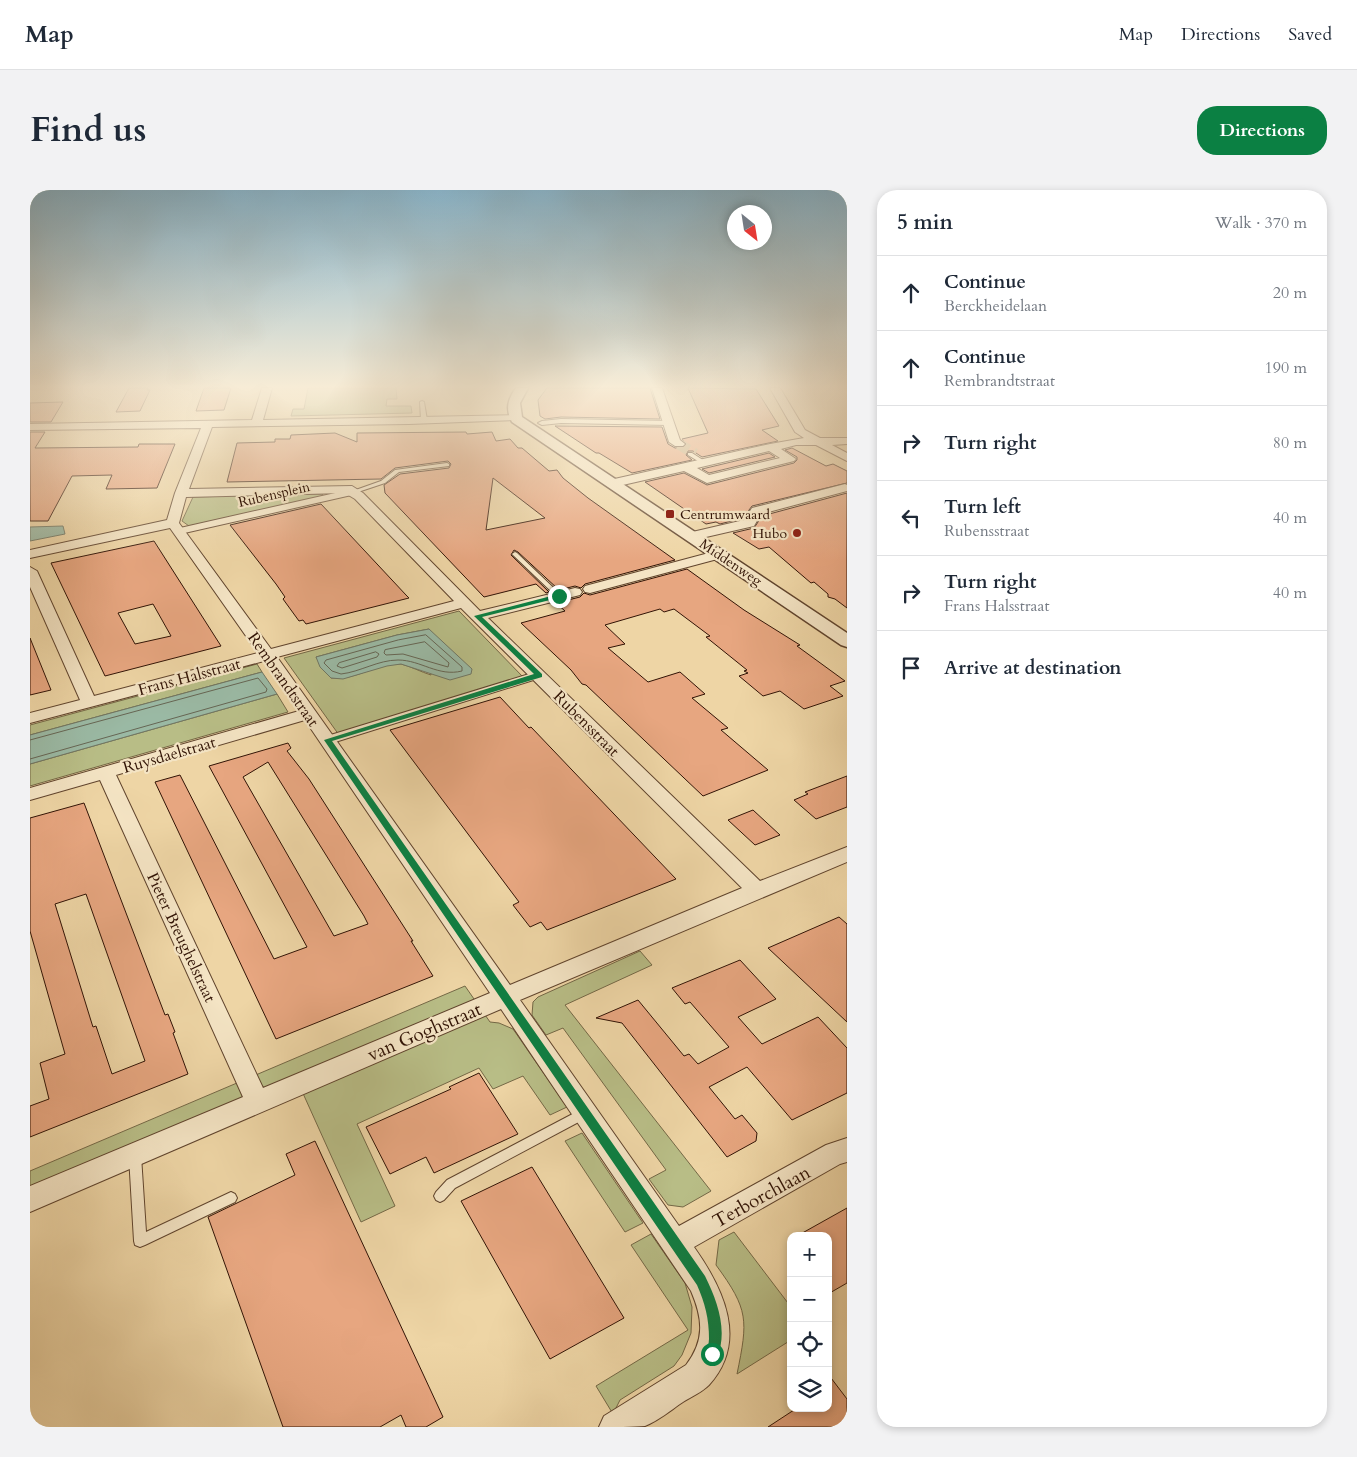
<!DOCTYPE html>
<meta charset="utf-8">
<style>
body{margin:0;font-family:Cardo,serif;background:#f2f2f3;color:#1f2937}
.controls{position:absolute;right:15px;bottom:15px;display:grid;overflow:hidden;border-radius:10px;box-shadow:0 2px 8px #0003}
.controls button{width:45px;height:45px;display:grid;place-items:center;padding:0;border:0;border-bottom:1px solid #e0e1e3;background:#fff;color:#1f2937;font:25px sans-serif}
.compass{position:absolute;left:697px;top:15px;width:45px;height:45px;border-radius:50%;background:#fff;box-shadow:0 2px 8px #0003;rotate:150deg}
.stop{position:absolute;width:15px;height:15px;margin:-11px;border:4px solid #0b8043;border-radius:50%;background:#fff}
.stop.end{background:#0b8043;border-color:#fff;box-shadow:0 1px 5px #0008}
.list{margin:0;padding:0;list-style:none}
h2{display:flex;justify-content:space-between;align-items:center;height:65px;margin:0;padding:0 20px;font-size:21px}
h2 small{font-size:16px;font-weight:400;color:#747a83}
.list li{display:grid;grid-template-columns:32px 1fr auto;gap:15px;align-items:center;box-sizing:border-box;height:75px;padding:0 20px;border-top:1px solid #e0e1e3}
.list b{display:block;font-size:19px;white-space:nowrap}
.list p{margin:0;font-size:16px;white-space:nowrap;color:#747a83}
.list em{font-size:16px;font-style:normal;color:#747a83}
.icon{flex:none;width:28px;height:28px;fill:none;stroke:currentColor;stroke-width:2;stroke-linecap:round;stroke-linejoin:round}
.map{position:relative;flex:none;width:817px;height:1237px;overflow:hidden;border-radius:20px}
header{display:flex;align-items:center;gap:30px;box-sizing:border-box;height:70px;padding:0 25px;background:#fff;border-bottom:1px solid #e0e1e3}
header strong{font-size:24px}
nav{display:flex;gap:28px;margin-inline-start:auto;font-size:18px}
.intro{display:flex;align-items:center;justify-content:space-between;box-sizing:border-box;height:120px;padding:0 30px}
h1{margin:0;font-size:35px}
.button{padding:12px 22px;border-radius:20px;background:#0b8043;color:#fff;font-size:18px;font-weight:700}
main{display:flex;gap:30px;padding:0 30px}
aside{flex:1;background:#fff;border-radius:20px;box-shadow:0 2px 8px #0003}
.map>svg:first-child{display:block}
</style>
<header>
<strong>Map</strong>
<nav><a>Map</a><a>Directions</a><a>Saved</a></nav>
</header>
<div class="intro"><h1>Find us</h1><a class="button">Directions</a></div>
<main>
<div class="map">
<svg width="817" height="1237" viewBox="0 0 817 1237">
<rect width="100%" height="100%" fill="#eed5a5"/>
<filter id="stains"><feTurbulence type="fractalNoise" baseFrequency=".004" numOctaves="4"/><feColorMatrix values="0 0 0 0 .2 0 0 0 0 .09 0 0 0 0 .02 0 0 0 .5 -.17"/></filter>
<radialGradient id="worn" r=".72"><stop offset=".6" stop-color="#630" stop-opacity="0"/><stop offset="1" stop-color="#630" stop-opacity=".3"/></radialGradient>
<!-- green -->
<path fill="#b8bd86" stroke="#746846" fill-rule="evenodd" d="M 278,198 L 366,198 L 367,209 L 357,209 L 356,216 L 381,216 L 382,223 L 261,226 L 263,219 L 274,219 Z
M 292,304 L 295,307 L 159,336 L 152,331 L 163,307 Z
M 429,421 L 493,487 L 309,545 L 254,468 ZM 399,439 L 401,485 C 391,482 380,476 371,474 C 348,472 326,491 301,488 L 286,467 L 367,445 Z
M 227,474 L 232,482 L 0,545 L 0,535 Z
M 247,504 L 258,522 L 0,596 L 0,574 Z
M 610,761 L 622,775 L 535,815 L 681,1001 L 653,1017 L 638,1015 L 619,989 L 636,980 L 533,838 L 516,845 L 502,825 L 503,812 L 508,807 Z
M 435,796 L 460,832 L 469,833 L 483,839 L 537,917 L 520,925 L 493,886 L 463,899 L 449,878 L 327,934 L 365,1016 L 331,1032 L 271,899 L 0,1017 L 0,981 Z
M 552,943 L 613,1033 L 595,1042 L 535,951 Z
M 704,1042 L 761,1117 L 761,1150 L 707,1184 C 718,1130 719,1120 686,1075 L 689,1050 Z
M 621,1044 L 655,1093 L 662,1117 L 661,1143 L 652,1165 L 644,1176 L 590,1210 L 583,1224 L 566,1196 L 658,1140 L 601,1055 Z"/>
<!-- water -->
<path fill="#9ab9a4" stroke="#707764" d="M 33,336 L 35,344 L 0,351 L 0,337 Z
M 399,439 L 442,479 L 441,484 L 420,490 L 371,474 L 357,476 L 313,489 L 301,488 L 290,477 L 286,467 L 367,445 Z
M 232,482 L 247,504 L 0,574 L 0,545 Z"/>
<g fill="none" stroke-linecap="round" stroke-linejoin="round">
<!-- shore -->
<path stroke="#666654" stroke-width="1" d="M 396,445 L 432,477 L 432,481 C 408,487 391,470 368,470 C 348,470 330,482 311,484 L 302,481 L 294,473 L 296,470 L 368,450 Z
M 395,452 L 419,473 L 418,477 L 373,464 L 356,465 L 354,463 L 355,460 Z
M 346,462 L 349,464 L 347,467 L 312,478 L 307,476 L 309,473 Z
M 0,550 L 228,488 L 237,499 L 236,502 L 0,569"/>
</g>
<!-- building -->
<path fill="#e7a680" stroke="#311305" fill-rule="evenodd" d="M 99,198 L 118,198 L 117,200 L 120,200 L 110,221 L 86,222 Z
M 174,198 L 201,198 L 194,220 L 166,221 Z
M 517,198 L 620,198 L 630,229 L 531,227 L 515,229 L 510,226 L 508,210 Z
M 658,198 L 726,199 L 749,236 L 732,240 L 748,251 L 672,267 L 663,261 L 658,261 L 656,265 L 662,270 L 602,283 L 569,263 L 566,263 L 525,236 L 632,237 L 638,254 L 645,258 L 653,258 L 657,254 L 652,249 L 678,243 Z
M 33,212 L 21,232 L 0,232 L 0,213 Z
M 0,242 L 15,242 L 5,258 L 108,257 L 109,254 L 145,254 L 127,298 L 76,299 L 82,285 L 42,286 L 18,331 L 0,331 Z
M 436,242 L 437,244 L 462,242 L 466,251 L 480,249 L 488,258 L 492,258 L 519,281 L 527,280 L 533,288 L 558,308 L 645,370 L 555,394 L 551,398 L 545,396 L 529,400 L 488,362 L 484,360 L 481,365 L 519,402 L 516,403 L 506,394 L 454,407 L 355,303 L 354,295 L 370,284 L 419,278 L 421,274 L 418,271 L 365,278 L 351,289 L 197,292 L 207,253 L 245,252 L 245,249 L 260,249 L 261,245 L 305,243 L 327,252 L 327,243 ZM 463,288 L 515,328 L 456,340 Z
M 762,258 L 796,276 L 803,274 L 817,281 L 817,293 L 722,316 L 713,328 L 690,334 L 686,332 L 676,334 L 615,292 L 654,283 L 677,295 L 764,273 L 767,270 L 767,267 L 755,260 Z
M 739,263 L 745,267 L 679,283 L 672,279 Z
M 817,303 L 817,418 L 805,409 L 798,407 L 798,404 L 784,392 L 781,393 L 739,357 L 729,359 L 703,343 L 724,338 L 732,326 Z
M 291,314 L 376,405 L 379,408 L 276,434 L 273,430 L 269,431 L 253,409 L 255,407 L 246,394 L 200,335 Z
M 124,351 L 191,456 L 75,486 L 21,373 ZM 123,414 L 141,446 L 105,454 L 88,423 Z
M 657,379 L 714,420 L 770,455 L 767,456 L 815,491 L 800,496 L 813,506 L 774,519 L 750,501 L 733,506 L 709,486 L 718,483 L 714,481 L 717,480 L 676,447 L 680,446 L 644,419 L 634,422 L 630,419 L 575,435 L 595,454 L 578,458 L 618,492 L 650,482 L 675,504 L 662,508 L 698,538 L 691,540 L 738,580 L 673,606 L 556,495 L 552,494 L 541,480 L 491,433 L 535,421 L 526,413 L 550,407 L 554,403 L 560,405 Z
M 0,448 L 21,500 L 0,505 Z
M 470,507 L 499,538 L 501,537 L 646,689 L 517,740 L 511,732 L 500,737 L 483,715 L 489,712 L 360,540 Z
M 258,553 L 261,558 L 257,561 L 279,589 L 383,751 L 381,751 L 403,786 L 246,849 L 125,592 L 150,585 L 244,769 L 277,757 L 179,576 ZM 238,572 L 334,726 L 338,734 L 304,746 L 213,587 Z
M 817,586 L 817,617 L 786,629 L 764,610 L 778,604 L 775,602 Z
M 54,613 L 135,825 L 138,824 L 145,842 L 143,843 L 158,884 L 0,947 L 0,916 L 19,909 L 10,873 L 35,864 L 0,741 L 0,628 ZM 56,704 L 115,871 L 82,884 L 66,836 L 63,837 L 62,834 L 25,714 Z
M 723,620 L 750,645 L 725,655 L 698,630 Z
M 809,727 L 817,734 L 817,832 L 738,758 Z
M 710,770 L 746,809 L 708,827 L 732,854 L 788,827 L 817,858 L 817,903 L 762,930 L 717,877 L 679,897 L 705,929 L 712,925 L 727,943 L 726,951 L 697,967 L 592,833 L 566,828 L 608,810 L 654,866 L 659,864 L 668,874 L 699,857 L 660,812 L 655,814 L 642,798 Z
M 449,883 L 488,944 L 404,983 L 396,967 L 360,984 L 336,937 L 421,899 L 419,897 Z
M 285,951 L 413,1227 L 396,1237 L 376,1237 L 371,1225 L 350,1237 L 253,1237 L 178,1027 L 265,985 L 256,964 Z
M 502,977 L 594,1128 L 520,1169 L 431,1011 Z
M 817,1018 L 817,1093 L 798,1104 L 798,1046 L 767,1046 Z
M 798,1184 L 817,1209 L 817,1237 L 738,1237 L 767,1218 L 798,1218 Z"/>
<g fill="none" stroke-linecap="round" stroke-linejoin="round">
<!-- minor-tunnel -->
<path stroke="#c8ae85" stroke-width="11" stroke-dasharray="11 5.5" stroke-linecap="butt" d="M 649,254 L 665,264"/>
<!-- service casing -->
<g stroke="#60442d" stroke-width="2">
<path id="service" d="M 392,211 L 394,212 L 397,230 L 394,232 L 391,230 L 390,212 Z
M 658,263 L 662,263 L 676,272 L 671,273 L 658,265 Z
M 417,273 L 419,274 L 419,276 L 369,282 L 355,293 L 325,303 L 320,302 L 351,291 L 365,280 Z
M 485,362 L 487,363 L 531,405 L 531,407 L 527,407 L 483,365 L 482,364 Z
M 554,918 L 558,919 L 560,923 L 558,927 L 425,998 L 414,1010 L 410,1012 L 406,1010 L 404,1006 L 406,1002 L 417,990 Z
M 105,960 L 109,962 L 111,966 L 116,1042 L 201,1002 L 205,1004 L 207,1008 L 205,1012 L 115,1055 L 110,1057 L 105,1055 L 104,1051 L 99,966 L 101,962 Z"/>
</g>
<!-- pedestrian casing -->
<g stroke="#60442d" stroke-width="2">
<path id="pedestrian" d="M 531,229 L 639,231 L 643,233 L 639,235 L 531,233 L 512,235 L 508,233 L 512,231 Z
M 323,299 L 326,300 L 326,304 L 150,344 L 145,341 L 150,338 Z
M 509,481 L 513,483 L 515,485 L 513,487 L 302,553 L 298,554 L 292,550 L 294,547 Z"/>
</g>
<!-- minor casing -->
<g stroke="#60442d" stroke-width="2">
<path id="minor" d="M 232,198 L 242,198 L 233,230 L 489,225 L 490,227 L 489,229 L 485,230 L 379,234 L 182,237 L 159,299 L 322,296 L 333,303 L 450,421 L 545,398 L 550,399 L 552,402 L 550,405 L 458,428 L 730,691 L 817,657 L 817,672 L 490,810 L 649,1036 L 796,955 L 817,948 L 817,972 L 810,974 L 664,1057 C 693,1098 719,1151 679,1195 C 672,1202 661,1207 653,1212 C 641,1220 628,1231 615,1236 C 605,1237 581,1237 569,1237 L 574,1226 L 656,1175 C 675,1150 673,1129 661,1101 L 471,819 L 0,1022 L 0,996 L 213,907 L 70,590 L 0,610 L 0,598 L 269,521 L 234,471 L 0,533 L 0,523 L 50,510 L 0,397 L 0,377 L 7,381 L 64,506 L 228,463 L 140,338 L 0,368 L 0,360 L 137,330 L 145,303 L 171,238 L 0,240 L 0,234 L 222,230 ZM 315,303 L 325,309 L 424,411 L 241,459 L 149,333 L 156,307 ZM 431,418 L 442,429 L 712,698 L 480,795 L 247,467 ZM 275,530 L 460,803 L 233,898 L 86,585 Z
M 622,198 L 632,198 L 650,250 L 655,254 L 653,256 L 645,256 L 639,252 Z
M 740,198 L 750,198 L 775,240 L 790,248 L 817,248 L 817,254 L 802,255 L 817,263 L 817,271 L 786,255 L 766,255 L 751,259 L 766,269 L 764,271 L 677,293 L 654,281 L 584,297 L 578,293 L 580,290 L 740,254 L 774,248 L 765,242 ZM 739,261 L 750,268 L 679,285 L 667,278 Z
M 815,294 L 817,295 L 817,301 L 731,324 L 724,336 L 663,350 L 656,346 L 658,343 L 714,330 L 722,318 Z
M 690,360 L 695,361 L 697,364 L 695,367 L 560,403 L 555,402 L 553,399 L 555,396 Z"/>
</g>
<!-- tertiary casing -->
<g stroke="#60442d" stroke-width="3">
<path id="tertiary" d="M 486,198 L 498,198 L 490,213 L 492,227 L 817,443 L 817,457 L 811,455 L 482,232 C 475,219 478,209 486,198 Z"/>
</g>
<!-- service -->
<use href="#service" fill="#f4e4c4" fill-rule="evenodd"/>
<!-- pedestrian -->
<use href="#pedestrian" fill="#f4e4c4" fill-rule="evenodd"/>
<!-- minor -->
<use href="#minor" fill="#f4e4c4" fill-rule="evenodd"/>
<!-- tertiary -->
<use href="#tertiary" fill="#f4e4c4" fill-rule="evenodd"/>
</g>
<!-- sky -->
<linearGradient id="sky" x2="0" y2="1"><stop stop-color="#89b6cd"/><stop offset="0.53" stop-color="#f7ecd6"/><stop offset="1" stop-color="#f7ecd6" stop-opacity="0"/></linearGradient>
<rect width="817" height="371" fill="url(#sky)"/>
<!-- route -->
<path fill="#0b8043" d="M 529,404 L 532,406 L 532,407 L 452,427 L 512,484 L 512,487 L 302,551 L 675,1086 C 688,1112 698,1141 687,1168 L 682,1170 L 678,1168 C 675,1162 679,1156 679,1149 C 679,1129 675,1113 667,1095 L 294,550 L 504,484 L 444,426 Z"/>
<!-- markers -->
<g fill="#8f2418" stroke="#f4e4c4" stroke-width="2">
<rect x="635" y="319" width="10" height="10" rx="2.5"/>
<circle cx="767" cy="343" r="5"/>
</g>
<g text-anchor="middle" stroke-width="4.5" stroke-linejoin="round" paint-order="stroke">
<!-- far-street labels -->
<g font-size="14" fill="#311305" stroke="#f4e4c4">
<text transform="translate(244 304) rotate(-13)" y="5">Rubensplein</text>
<text transform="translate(701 372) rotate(34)" y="5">Middenweg</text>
</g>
<!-- far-poi labels -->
<g font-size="14" fill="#311305" stroke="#f4e4c4" text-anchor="start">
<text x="650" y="329">Centrumwaard</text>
<text x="757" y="348" text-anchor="end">Hubo</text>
</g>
<!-- street labels -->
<g font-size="16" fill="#311305" stroke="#f4e4c4">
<text transform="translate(159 486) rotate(-15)" y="6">Frans Halsstraat</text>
<text transform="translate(254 489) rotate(55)" y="6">Rembrandtstraat</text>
<text transform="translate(557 533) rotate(45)" y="6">Rubensstraat</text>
<text transform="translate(139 564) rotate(-16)" y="6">Ruysdaelstraat</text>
<text transform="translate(152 747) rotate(65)" y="6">Pieter Breughelstraat</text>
</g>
<!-- near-street labels -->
<g font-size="19" fill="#311305" stroke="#f4e4c4">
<text transform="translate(394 841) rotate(-23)" y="7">van Goghstraat</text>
<text transform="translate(731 1006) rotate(-29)" y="7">Terborchlaan</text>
</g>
</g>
<rect width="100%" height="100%" filter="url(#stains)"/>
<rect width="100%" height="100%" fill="url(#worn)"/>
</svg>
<div class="controls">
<button>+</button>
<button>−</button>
<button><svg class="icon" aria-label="locate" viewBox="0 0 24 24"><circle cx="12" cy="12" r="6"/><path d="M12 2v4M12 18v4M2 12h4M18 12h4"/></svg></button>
<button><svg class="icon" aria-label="layers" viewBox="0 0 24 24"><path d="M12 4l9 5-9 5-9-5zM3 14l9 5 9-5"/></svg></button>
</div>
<svg class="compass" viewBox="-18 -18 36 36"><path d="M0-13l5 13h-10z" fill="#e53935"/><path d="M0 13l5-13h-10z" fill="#747a83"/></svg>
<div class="stop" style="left:682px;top:1164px"></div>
<div class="stop end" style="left:529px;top:406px"></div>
</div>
<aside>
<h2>5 min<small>Walk · 370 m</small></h2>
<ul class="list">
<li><svg class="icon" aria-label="ahead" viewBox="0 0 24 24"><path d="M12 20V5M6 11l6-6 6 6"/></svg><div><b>Continue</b><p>Berckheidelaan</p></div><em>20 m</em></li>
<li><svg class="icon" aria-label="ahead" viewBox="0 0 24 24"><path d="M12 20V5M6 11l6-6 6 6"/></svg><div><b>Continue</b><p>Rembrandtstraat</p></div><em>190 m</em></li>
<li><svg class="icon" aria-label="right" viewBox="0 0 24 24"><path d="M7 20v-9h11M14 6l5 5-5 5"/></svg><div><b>Turn right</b></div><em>80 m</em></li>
<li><svg class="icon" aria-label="left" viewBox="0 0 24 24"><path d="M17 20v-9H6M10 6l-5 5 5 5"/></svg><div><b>Turn left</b><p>Rubensstraat</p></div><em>40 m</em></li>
<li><svg class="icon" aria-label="right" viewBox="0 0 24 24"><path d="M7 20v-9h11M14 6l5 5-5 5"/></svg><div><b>Turn right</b><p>Frans Halsstraat</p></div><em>40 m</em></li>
<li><svg class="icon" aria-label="arrive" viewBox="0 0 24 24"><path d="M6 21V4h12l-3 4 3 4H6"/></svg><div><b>Arrive at destination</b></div></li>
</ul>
</aside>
</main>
